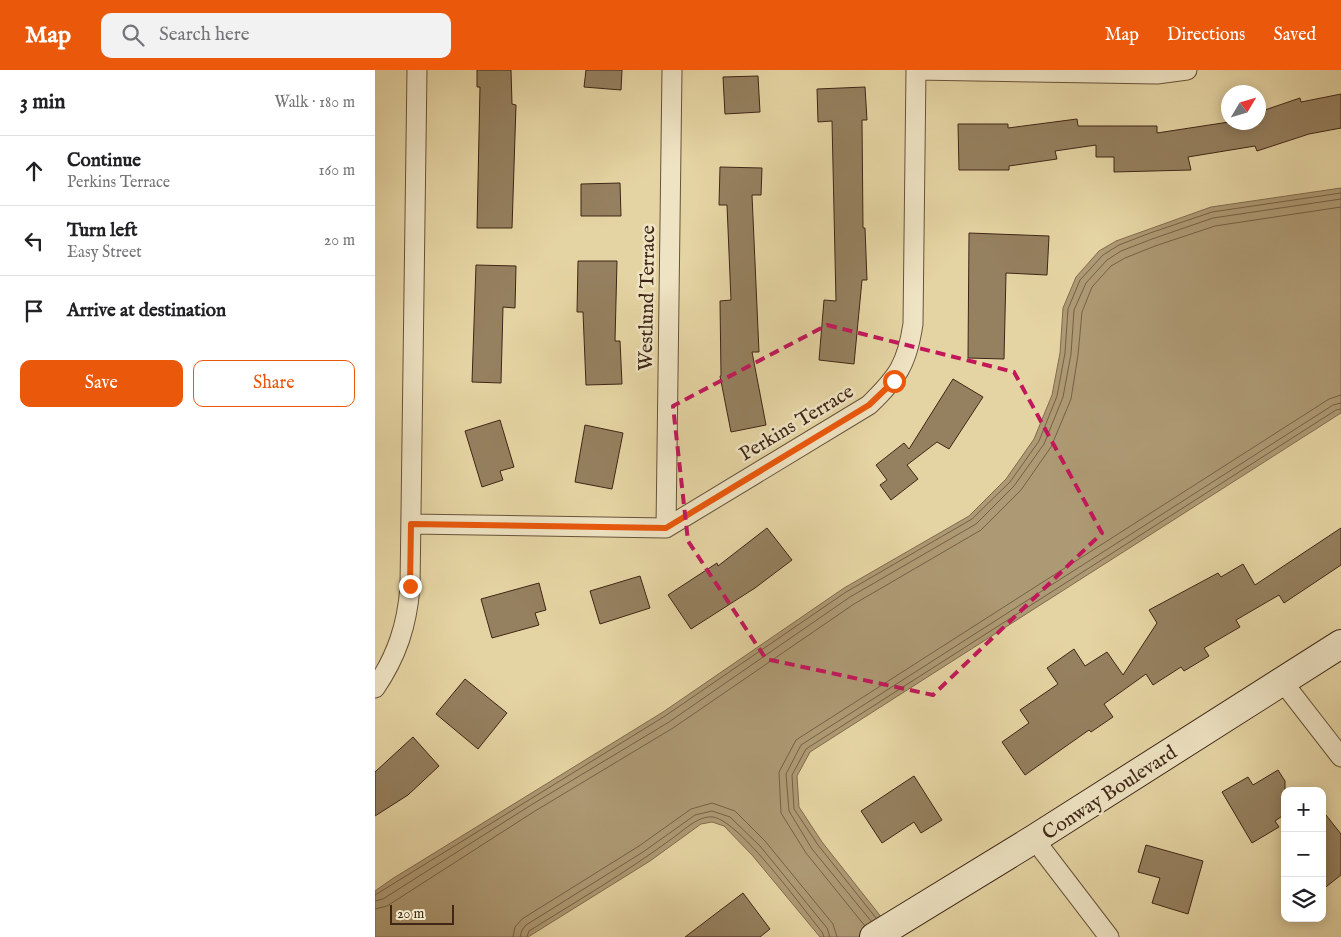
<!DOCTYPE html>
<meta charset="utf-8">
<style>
body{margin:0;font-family:"IM FELL English",serif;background:#f2f2f2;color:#202124}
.controls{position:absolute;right:15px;bottom:15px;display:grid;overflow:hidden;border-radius:10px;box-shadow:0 2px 12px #0003}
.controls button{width:45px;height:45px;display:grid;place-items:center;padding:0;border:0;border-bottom:1px solid #e0e0e0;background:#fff;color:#202124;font:25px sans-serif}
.compass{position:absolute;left:846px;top:15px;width:45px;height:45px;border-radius:50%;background:#fff;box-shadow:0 2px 12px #0003;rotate:52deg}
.scale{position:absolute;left:15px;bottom:12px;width:64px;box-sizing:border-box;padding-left:5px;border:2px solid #3f2616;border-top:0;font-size:14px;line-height:18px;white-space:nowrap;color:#3f2616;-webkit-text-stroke:4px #eee3c3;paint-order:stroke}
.stop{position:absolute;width:15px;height:15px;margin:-11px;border:4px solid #ea580c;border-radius:50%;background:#fff}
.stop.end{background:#ea580c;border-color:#fff;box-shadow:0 1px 5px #0008}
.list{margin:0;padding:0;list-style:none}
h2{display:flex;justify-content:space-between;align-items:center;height:65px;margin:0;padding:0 20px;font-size:21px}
h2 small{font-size:16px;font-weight:400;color:#757577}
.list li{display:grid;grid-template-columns:32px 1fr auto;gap:15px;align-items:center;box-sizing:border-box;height:70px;padding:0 20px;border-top:1px solid #e0e0e0}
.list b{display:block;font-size:19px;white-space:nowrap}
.list p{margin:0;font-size:16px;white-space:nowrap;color:#757577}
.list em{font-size:16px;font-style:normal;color:#757577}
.actions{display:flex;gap:10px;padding:15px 20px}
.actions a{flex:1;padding:11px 0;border:1px solid #ea580c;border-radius:10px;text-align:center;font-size:18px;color:#ea580c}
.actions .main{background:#ea580c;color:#fff}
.icon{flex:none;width:28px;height:28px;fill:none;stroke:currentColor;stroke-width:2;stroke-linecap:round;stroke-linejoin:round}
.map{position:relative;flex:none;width:966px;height:867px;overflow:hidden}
header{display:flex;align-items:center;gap:30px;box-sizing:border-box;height:70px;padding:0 25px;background:#ea580c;color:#fff}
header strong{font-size:24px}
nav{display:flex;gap:28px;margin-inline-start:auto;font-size:18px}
.search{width:350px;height:45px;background:#f2f2f2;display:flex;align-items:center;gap:12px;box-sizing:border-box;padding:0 18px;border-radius:10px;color:#757577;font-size:19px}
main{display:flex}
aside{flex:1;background:#fff}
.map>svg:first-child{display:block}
</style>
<header>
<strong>Map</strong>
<div class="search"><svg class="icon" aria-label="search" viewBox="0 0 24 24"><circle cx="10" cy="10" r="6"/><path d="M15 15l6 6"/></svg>Search here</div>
<nav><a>Map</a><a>Directions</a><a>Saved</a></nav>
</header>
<main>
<aside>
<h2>3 min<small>Walk · 180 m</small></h2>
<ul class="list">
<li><svg class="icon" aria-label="ahead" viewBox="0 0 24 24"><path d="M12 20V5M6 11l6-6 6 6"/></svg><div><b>Continue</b><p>Perkins Terrace</p></div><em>160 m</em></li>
<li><svg class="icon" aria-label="left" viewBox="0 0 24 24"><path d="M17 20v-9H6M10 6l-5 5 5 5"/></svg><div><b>Turn left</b><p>Easy Street</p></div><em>20 m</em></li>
<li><svg class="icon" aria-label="arrive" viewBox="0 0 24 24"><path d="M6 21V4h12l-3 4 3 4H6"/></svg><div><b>Arrive at destination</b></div></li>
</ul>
<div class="actions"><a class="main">Save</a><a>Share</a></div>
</aside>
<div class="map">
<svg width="966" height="867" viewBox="0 0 966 867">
<rect width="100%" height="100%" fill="#e5d4a3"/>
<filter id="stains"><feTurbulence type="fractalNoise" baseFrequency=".004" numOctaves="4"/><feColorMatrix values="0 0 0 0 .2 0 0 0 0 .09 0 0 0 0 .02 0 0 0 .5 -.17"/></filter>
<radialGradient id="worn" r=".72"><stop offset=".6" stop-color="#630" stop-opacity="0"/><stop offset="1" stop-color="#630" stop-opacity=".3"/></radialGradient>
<!-- water -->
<path fill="#ad9973" stroke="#816b4e" d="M 966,118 L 966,343 L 435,682 L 422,706 L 424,737 L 447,772 L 522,867 L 445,867 L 377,785 L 349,756 L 337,752 L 326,754 L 275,791 L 153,867 L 0,867 L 0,821 L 17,809 L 288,642 L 469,518 L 594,446 L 631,409 L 659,369 L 677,325 L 685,283 L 688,238 L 701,207 L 724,181 L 741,171 L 836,137 Z"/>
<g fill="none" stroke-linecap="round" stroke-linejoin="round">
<!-- shore -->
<path stroke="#766044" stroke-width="1" d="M 0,825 L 290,646 L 471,522 L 597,449 L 635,412 L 664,371 L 682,326 L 690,283 L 693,239 L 705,210 L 728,185 L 744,175 L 775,163 L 837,142 L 966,123
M 0,831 L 8,829 L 156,735 L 294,652 L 475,527 L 601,454 L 639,416 L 669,374 L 688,327 L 696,284 L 699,240 L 711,213 L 732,190 L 746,181 L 777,169 L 838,148 L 966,129
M 0,839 L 12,836 L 160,741 L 298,658 L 479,534 L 606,460 L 646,420 L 676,377 L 696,329 L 703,285 L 707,242 L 717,217 L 736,196 L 750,188 L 780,176 L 840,156 L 966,137
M 501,848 L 443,775 L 419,739 L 417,705 L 431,679 L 961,340 L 966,339
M 496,851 L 437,779 L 414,741 L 411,704 L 426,675 L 958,335 L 966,333
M 490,856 L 431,783 L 406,743 L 404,702 L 421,670 L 954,329 L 966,325
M 138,867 L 140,857 L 147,849 L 264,776 L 316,739 L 337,733 L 360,741 L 390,771 L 458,854 L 462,867
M 145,867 L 147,860 L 151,855 L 268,782 L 320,745 L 337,741 L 355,747 L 385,776 L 452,858 L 455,867
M 152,867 L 154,861 C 202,831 250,803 295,770 C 307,762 323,745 338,747 C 365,751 428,839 447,862 L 449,867"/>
</g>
<!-- building -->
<path fill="#95805f" stroke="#3f2616" d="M 102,0 L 136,0 L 137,34 L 141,35 L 137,158 L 102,158 L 105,17 L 102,17 Z
M 211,0 L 247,0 L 246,20 L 209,17 Z
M 383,6 L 385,42 L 350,44 L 348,7 Z
M 490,17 L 492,50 L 487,50 L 488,158 L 490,158 L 492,210 L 487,210 L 479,294 L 444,290 L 449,230 L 461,231 L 457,51 L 443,52 L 442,19 Z
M 966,24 L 966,58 L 934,64 L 882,81 L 880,76 L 813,87 L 816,100 L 739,102 L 739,87 L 721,87 L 721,75 L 680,81 L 682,89 L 634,96 L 634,100 L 584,100 L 583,54 L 633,54 L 633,58 L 702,49 L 703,56 L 782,56 L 782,63 L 854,52 L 884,52 L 884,42 L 925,28 L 926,32 Z
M 345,97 L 387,98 L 386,125 L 377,125 L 384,282 L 377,282 L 391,355 L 356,362 L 345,306 L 346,306 L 345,231 L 356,230 L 352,135 L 344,135 Z
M 245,113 L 246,146 L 206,146 L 206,114 Z
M 594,163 L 674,166 L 672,205 L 631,203 L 629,289 L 593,288 Z
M 203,191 L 242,191 L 240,271 L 245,271 L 247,314 L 211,315 L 208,242 L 202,242 Z
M 101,195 L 141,196 L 140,238 L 128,237 L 126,313 L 97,312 Z
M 578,309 L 608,327 L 574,379 L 562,372 L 532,395 L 543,409 L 516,430 L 505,415 L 512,410 L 501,395 L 529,373 L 534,379 Z
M 125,350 L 139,397 L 125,401 L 128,410 L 107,417 L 90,361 Z
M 210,355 L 248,363 L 237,419 L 200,412 Z
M 392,458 L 417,490 L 380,518 L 316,559 L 293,525 L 342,493 L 343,496 Z
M 966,458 L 966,495 L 909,533 L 904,525 L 861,550 L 865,557 L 829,578 L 834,586 L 809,601 L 806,597 L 778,615 L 771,604 L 729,634 L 738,647 L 716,662 L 714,660 L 650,705 L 627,672 L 654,653 L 645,640 L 683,614 L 672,598 L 699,579 L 710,596 L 732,582 L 748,605 L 782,553 L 774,540 L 843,503 L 846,507 L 868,494 L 880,515 Z
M 265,506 L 275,538 L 225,554 L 215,521 Z
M 164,513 L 171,540 L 160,543 L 164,555 L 117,568 L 106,529 Z
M 90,609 L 132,643 L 103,679 L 61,644 Z
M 38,667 L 64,696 L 33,725 L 0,746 L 0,702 Z
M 903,700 L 910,711 L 910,744 L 900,751 L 904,757 L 877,773 L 847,722 L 873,707 L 878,715 Z
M 539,706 L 567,750 L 546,763 L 539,752 L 507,773 L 486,741 Z
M 947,740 L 966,764 L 966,805 L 947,820 Z
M 771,775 L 828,791 L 813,844 L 777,833 L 785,808 L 763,802 Z
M 368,823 L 395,859 L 385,867 L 310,867 Z"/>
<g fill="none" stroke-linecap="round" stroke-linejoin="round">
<!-- street casing -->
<g stroke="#685239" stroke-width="21">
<path id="street" d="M 541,0 L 782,4 L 812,0
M 36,454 L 291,458 L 494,335 C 523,307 532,294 538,254 L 541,0
M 291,458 L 297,0
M 907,611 L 966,687
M 0,618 C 22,586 32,555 35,517 L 42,0
M 659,769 L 734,867"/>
</g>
<!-- secondary casing -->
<g stroke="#3f2616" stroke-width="30">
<path id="secondary" d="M 499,867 L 659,769 L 966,574"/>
</g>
<!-- street -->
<use href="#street" stroke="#eee3c3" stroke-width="19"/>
<!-- secondary -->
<use href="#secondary" stroke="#eee3c3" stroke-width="28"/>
</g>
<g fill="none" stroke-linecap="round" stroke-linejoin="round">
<!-- route -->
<path stroke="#ea580c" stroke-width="6" d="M 35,516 L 36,454 L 291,458 L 494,335 L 519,311"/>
</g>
<!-- marked area -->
<path fill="none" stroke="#c2185b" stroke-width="4" stroke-dasharray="10 6" stroke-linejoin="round" d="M 452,255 L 639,302 L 727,463 L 558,625 L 391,589 L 313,471 L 298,336 Z"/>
<g text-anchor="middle" stroke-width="5" stroke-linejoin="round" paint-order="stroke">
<!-- street labels -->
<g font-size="20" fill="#3f2616" stroke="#eee3c3">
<text transform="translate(271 228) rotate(-89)" y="7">Westlund Terrace</text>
<text transform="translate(421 352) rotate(-31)" y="7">Perkins Terrace</text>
<text transform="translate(734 722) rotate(-33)" y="7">Conway Boulevard</text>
</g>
</g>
<rect width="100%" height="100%" filter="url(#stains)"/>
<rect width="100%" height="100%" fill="url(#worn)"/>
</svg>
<div class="controls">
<button>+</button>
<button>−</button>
<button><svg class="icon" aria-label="layers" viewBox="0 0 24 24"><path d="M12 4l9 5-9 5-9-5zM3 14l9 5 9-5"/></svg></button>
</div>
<svg class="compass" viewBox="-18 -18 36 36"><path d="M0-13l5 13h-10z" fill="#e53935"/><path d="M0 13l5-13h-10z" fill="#757577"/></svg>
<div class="scale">20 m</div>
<div class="stop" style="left:519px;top:311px"></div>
<div class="stop end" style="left:35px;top:516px"></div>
</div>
</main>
